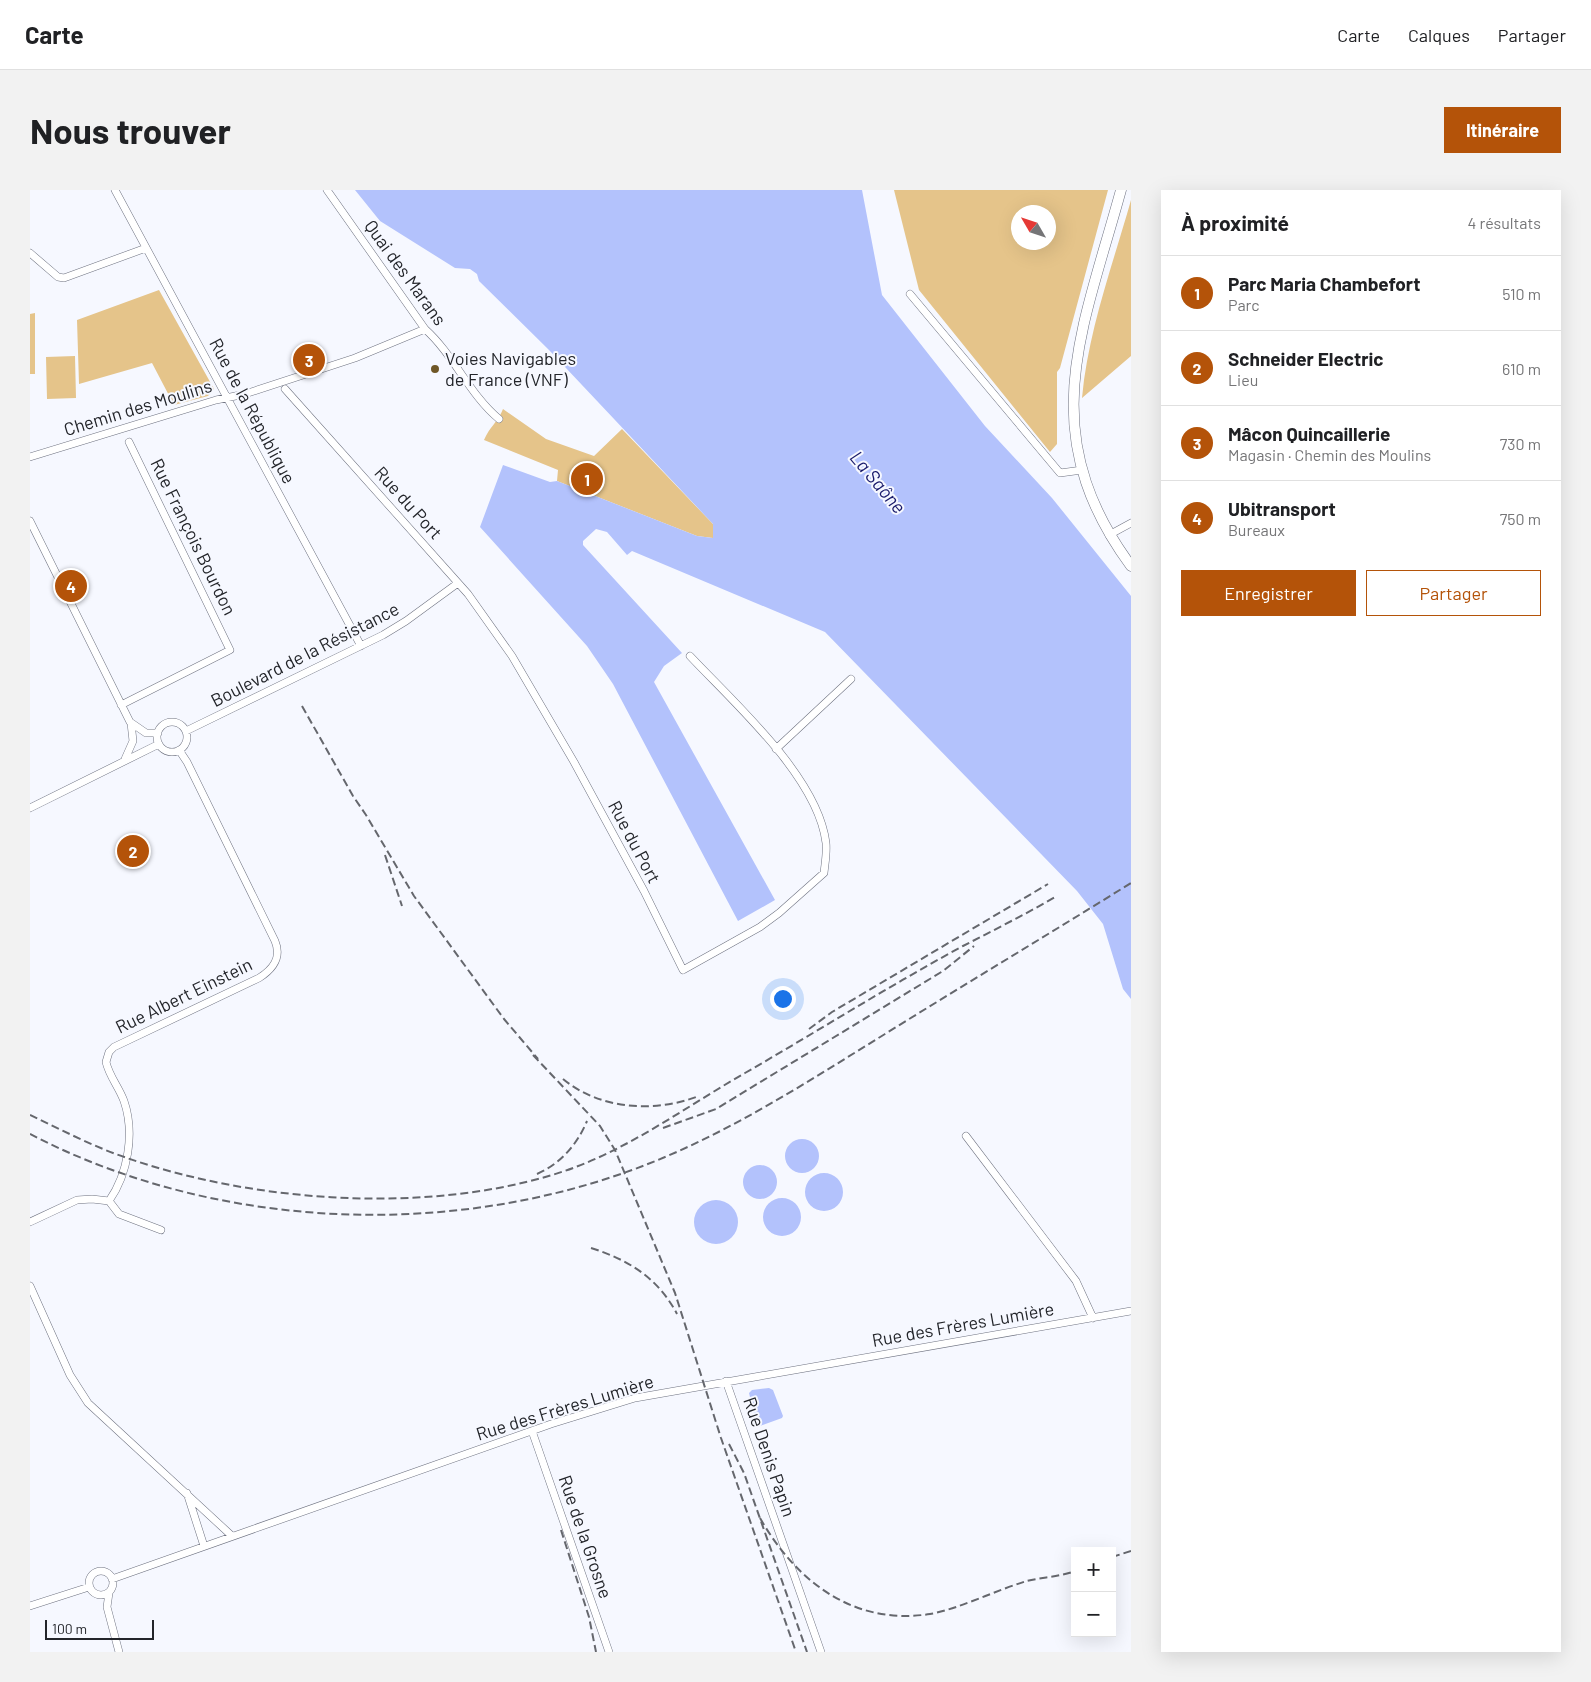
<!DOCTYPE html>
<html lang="fr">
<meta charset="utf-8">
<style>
body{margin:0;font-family:Barlow,sans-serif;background:#f2f2f2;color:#202124}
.controls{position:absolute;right:15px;bottom:15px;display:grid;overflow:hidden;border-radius:0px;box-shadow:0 5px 20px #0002}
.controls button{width:45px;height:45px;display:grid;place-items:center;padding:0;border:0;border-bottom:1px solid #e0e0e0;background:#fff;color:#202124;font:25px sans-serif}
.compass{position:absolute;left:981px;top:15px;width:45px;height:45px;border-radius:50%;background:#fff;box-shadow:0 5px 20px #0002;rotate:309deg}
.scale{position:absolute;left:15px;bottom:12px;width:109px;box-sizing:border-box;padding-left:5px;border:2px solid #23252a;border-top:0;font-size:14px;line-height:18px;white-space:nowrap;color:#23252a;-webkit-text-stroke:4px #f6f8ff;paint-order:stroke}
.you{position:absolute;left:752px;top:808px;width:18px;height:18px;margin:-12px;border:4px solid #fff;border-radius:50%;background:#1a73e8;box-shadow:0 0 0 8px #1a73e833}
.badge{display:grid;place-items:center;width:32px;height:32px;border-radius:50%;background:#b45309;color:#fff;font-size:16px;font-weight:700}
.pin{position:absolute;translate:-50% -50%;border:2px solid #fff;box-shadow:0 1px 5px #0006}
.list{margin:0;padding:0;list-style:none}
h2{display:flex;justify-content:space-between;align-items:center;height:65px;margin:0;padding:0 20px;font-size:21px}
h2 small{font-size:16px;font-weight:400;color:#757577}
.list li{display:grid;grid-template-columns:32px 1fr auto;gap:15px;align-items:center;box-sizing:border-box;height:75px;padding:0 20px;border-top:1px solid #e0e0e0}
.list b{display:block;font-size:19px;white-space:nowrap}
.list p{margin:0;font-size:16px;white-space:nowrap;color:#757577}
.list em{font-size:16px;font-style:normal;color:#757577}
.actions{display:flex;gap:10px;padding:15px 20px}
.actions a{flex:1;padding:11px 0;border:1px solid #b45309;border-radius:0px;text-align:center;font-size:18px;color:#b45309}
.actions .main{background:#b45309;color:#fff}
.map{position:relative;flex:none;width:1101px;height:1462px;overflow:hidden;border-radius:0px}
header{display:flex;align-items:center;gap:30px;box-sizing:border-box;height:70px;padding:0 25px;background:#fff;border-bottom:1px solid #e0e0e0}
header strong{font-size:24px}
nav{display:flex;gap:28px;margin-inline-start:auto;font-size:18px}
.intro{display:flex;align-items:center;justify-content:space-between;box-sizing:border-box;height:120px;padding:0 30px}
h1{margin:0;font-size:35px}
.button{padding:12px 22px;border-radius:0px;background:#b45309;color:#fff;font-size:18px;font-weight:700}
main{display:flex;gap:30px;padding:0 30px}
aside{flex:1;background:#fff;border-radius:0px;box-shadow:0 5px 20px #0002}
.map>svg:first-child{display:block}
</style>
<header>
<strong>Carte</strong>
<nav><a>Carte</a><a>Calques</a><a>Partager</a></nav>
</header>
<div class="intro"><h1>Nous trouver</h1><a class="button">Itinéraire</a></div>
<main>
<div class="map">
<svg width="1101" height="1462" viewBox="0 0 1101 1462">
<rect width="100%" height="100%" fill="#f6f8ff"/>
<!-- green -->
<path fill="#e5c48a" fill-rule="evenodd" d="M 864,0 L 1078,0 L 1030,178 L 1027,182 L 1027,254 L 1020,262 L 889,100 ZM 988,22 L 1018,22 L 1018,52 L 988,52 Z
M 1101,10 L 1101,166 L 1052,208 C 1058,141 1083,74 1101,10 Z
M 129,100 L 184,199 L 178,206 L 144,215 L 122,173 L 49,194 L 47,130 Z
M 5,123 L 5,184 L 0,184 L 0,124 Z
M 45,166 L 46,208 L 17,209 L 16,167 Z
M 473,219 L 516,249 L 564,266 L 592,239 L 683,334 L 683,348 L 667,346 L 527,291 L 528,280 L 454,250 C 460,236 468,232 473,219 Z"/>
<!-- water -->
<path fill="#b3c2fc" d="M 325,0 L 832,0 L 852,105 L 955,236 L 1022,308 L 1101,406 L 1101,809 L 1093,799 L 1073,734 L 1047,701 L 795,442 L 602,361 L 597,365 L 577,342 L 566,339 L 553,351 L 553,355 L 652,463 L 634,476 L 624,492 L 745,710 L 708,731 L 583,494 L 557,456 L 450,337 L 473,275 L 520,292 L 527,291 L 667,346 L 683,348 L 683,334 L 519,160 L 449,91 L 447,84 L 440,79 L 425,78 L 350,31 Z
M755 966a17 17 0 1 1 34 0a17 17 0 1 1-34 0Z
M713 992a17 17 0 1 1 34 0a17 17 0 1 1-34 0Z
M775 1002a19 19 0 1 1 38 0a19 19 0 1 1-38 0Z
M733 1027a19 19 0 1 1 38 0a19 19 0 1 1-38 0Z
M664 1032a22 22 0 1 1 44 0a22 22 0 1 1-44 0Z
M 739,1198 L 743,1200 L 753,1226 L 752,1228 L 727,1237 L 719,1203 L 722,1200 Z"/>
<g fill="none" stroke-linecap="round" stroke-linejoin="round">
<!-- street casing -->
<g stroke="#6e7280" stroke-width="8">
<path id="street" d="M 85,0 L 331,456
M 297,0 L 395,139 C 424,165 439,204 469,229
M 0,63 L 28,87 L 34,88 L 116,58
M 880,104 L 1030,283 L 1052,280
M 255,199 L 438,404 L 482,466 L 544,572 L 614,701 L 653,780 L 730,737 L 749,723 L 794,683 C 795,673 797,663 796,653 C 788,587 705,514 660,466
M 0,267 L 186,210 L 215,204 L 325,168 L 395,139
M 0,331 L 100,532 L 116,543 L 128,543
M 1079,345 L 1101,333
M 91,515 L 200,460 L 99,252
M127 547a15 15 0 1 1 30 0a15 15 0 1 1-30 0Z
M 156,541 L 353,445 L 376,431 L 428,393
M 746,559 L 821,489
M 95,569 L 103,551 L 101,533
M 0,618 L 129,554
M 936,946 L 1046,1091 L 1063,1128
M 79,1011 L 89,1024 L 131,1040
M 0,1032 L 47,1010 L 62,1009 L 79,1011 C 98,984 105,943 94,911 C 89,897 79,886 76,872 L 79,862 L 84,857 L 229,788 C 243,779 252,768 245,751 L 157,572 L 149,560
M 0,1096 L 40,1185 L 58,1213 L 202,1346
M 696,1191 L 791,1462
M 502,1241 L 579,1462
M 157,1303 L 174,1356
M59 1393a12 12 0 1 1 24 0a12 12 0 1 1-24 0Z
M 82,1389 L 521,1234 L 605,1208 L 1101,1121
M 79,1403 L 77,1417 L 89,1462
M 0,1416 L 59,1397"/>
</g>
<!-- secondary casing -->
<g stroke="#6e7280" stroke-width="11">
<path id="secondary" d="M 1091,0 C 1052,142 1003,243 1101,376"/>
</g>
<!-- street -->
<use href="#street" stroke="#fff" stroke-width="7"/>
<!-- secondary -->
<use href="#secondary" stroke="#fff" stroke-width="10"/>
<!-- rail -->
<path stroke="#65676d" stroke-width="2" stroke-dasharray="8 4" stroke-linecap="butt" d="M 272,516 L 323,606 L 336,625 L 384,706 L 474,829 L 508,869
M 355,665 L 372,716
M 779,839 L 802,822 L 1018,694
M 503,865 L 570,936 L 585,960 L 645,1103 L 691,1248 L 766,1462
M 533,889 C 569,919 623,923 666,907
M 0,925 C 32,940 64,957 97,968 C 224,1012 393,1024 522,985 C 593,964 652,919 715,883 C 788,841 859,796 933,756 C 964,740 996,724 1027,706
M 633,938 L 686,919 L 913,781 L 944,756
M 0,944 C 181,1038 410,1050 602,980 C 693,947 774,894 855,844 C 937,793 1019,744 1101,693
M 507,984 C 530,974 547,955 557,931
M 561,1058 C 599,1070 628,1088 647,1124
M 699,1254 L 714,1283 L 777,1462
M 730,1328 C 766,1391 823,1436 900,1424 C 929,1419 966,1400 997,1391 C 1013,1387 1029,1387 1045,1381
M 531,1340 L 559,1427 L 566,1462
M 1082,1367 L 1101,1361"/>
</g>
<!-- markers -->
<circle fill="#6f5727" stroke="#f6f8ff" stroke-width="2" cx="405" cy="179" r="5"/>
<g text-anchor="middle" stroke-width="4" stroke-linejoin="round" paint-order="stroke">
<!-- street labels -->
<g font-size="18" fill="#23252a" stroke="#f6f8ff">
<text transform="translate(375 83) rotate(54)" y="6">Quai des Marans</text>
<text transform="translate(108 218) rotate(-17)" y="6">Chemin des Moulins</text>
<text transform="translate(222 221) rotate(62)" y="6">Rue de la République</text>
<text transform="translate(378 313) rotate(48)" y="6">Rue du Port</text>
<text transform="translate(163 347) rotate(64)" y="6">Rue François Bourdon</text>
<text transform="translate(275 465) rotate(-27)" y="6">Boulevard de la Résistance</text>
<text transform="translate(604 652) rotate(62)" y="6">Rue du Port</text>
<text transform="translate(154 806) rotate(-26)" y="6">Rue Albert Einstein</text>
<text transform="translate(933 1135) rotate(-10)" y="6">Rue des Frères Lumière</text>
<text transform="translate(535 1218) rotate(-17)" y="6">Rue des Frères Lumière</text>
<text transform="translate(739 1267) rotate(71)" y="6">Rue Denis Papin</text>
<text transform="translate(555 1347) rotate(71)" y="6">Rue de la Grosne</text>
</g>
<!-- poi labels -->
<g font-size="18" fill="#23252a" stroke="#f6f8ff" text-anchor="start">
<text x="415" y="175">Voies Navigables<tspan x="415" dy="21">de France (VNF)</tspan></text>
</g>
<!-- water labels -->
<g font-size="19" font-style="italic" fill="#191a6b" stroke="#f6f8ff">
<text transform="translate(848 292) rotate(50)" y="7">La Saône</text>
</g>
</g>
</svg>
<div class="controls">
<button>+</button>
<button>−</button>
</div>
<svg class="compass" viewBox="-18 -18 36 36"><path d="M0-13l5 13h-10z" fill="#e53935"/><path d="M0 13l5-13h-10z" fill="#757577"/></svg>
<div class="scale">100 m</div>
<div class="you"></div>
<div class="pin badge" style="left:557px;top:289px">1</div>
<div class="pin badge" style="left:103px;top:661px">2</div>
<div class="pin badge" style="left:279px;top:170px">3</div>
<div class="pin badge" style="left:41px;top:396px">4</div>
</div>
<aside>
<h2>À proximité<small>4 résultats</small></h2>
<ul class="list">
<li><span class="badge">1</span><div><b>Parc Maria Chambefort</b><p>Parc</p></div><em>510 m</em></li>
<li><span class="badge">2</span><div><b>Schneider Electric</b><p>Lieu</p></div><em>610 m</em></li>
<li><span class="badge">3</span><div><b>Mâcon Quincaillerie</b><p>Magasin · Chemin des Moulins</p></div><em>730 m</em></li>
<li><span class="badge">4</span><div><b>Ubitransport</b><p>Bureaux</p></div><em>750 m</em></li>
</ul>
<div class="actions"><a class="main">Enregistrer</a><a>Partager</a></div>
</aside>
</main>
